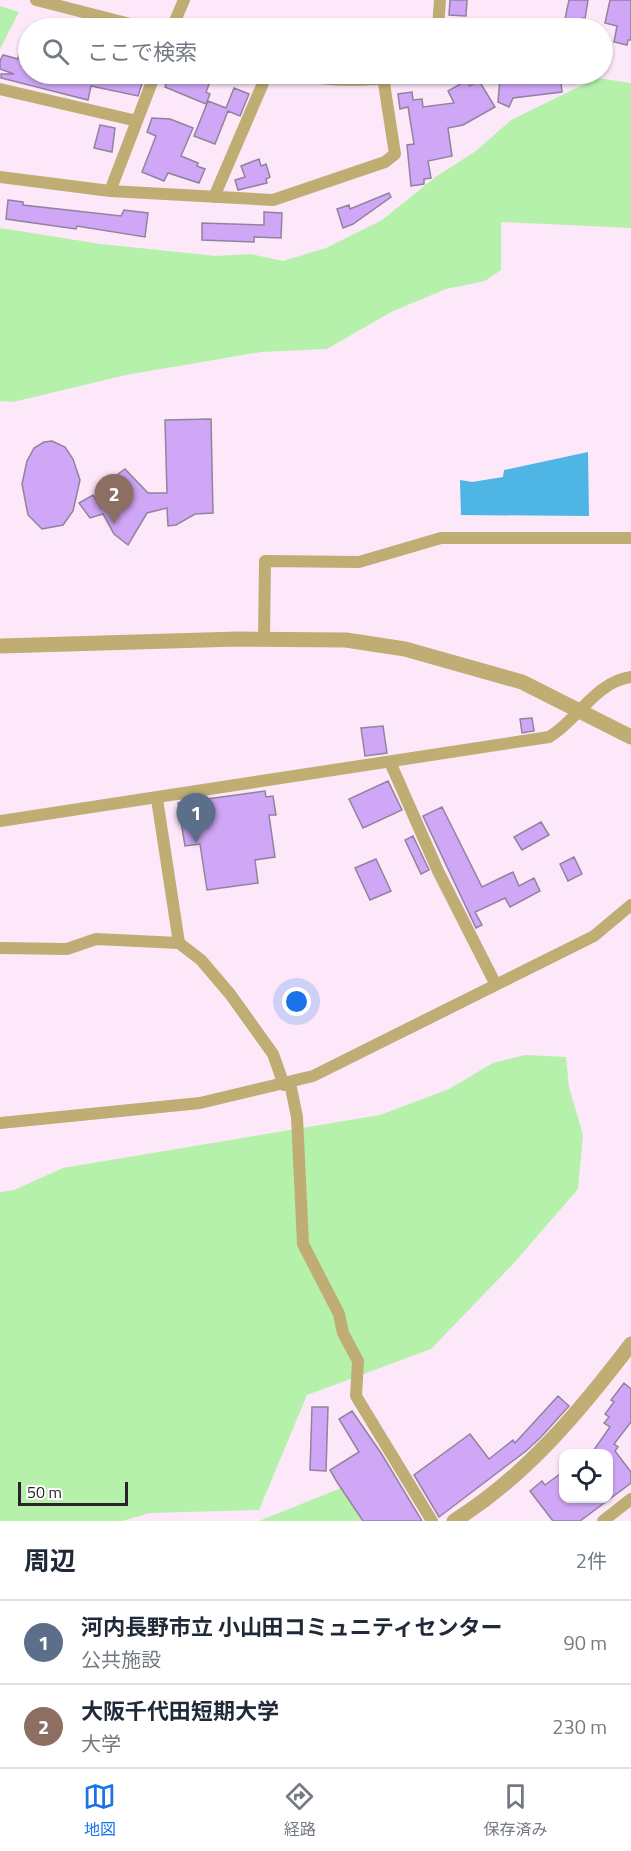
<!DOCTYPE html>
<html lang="ja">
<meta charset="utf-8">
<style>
body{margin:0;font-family:"Titillium Web","Noto Sans JP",sans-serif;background:#f2f2f3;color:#1f2937}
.controls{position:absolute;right:18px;bottom:18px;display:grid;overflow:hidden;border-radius:12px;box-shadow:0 2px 4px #0004}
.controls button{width:54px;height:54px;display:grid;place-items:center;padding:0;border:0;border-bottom:2px solid #e0e1e3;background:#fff;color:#1f2937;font:30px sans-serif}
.scale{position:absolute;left:18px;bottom:15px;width:110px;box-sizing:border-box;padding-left:6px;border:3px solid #2b212a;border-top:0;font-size:16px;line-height:21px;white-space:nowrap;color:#2b212a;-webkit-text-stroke:4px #fff;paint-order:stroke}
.you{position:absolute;left:297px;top:1002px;width:21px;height:21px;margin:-15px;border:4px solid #fff;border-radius:50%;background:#1a73e8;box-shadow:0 0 0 9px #1a73e833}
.badge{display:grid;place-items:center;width:39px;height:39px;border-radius:50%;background:#1a73e8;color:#fff;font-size:20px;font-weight:700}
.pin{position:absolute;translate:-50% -50px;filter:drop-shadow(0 2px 3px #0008)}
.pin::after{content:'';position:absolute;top:32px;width:21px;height:18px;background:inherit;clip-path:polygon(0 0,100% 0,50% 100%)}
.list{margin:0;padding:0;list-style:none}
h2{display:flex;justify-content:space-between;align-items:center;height:78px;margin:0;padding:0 24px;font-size:26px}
h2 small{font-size:20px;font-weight:400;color:#747a83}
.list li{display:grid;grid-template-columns:39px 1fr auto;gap:18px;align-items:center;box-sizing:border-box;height:84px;padding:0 24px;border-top:2px solid #e0e1e3}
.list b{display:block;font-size:22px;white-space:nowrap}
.list p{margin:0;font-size:20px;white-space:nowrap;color:#747a83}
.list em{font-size:20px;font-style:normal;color:#747a83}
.icon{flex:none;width:33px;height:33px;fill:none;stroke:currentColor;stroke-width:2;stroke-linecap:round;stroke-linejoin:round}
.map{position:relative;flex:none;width:631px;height:1521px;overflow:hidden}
.search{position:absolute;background:#fff;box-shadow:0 2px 4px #0004;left:18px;right:18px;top:18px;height:66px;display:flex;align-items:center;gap:15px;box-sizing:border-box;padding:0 21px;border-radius:33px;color:#747a83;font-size:22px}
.sheet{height:246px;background:#fff}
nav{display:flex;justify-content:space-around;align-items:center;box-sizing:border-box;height:84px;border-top:2px solid #e0e1e3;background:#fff;font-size:16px;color:#747a83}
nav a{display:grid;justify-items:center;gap:3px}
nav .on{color:#1a73e8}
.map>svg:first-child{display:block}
</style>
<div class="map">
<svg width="631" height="1521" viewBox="0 0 631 1521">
<rect width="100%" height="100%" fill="#fde8fa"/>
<!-- green -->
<path fill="#b5f1ab" d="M 0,6 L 19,12 L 0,49 Z
M 597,78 L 631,83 L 631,228 L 501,222 L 501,270 L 485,281 L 446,289 L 391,312 L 327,349 L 261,352 L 126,375 L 13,402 L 0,401 L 0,228 L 101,244 L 216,256 L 250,254 L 283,261 L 326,248 L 382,220 L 437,176 L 476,151 L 511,120 Z
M 525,1055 L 566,1057 L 569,1087 L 583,1135 L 578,1189 L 513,1264 L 431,1349 L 307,1395 L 259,1510 L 150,1513 L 122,1521 L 0,1521 L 0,1192 L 14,1190 L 63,1168 L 380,1115 L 449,1089 L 493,1063 Z
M 341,1488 L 362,1521 L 259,1521 Z"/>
<!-- water -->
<path fill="#4eb5e5" d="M 588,452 L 589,516 L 461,515 L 460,480 L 472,482 L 503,477 L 504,470 Z"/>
<!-- building -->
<path fill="#cfa7f6" stroke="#90839d" stroke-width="1.5" d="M 450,0 L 467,0 L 466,16 L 449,15 Z
M 569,0 L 588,0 L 585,19 L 582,18 L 580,28 L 563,28 Z
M 610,0 L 631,0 L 631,40 L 628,40 L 627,45 L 614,42 L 617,26 L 605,23 Z
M 24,35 L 28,35 L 28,74 L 125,74 L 144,78 L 138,96 L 91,86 L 88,100 L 1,78 L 1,74 L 14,74 L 0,69 L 0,61 L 3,55 L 18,59 Z
M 186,74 L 210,82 L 206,92 L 210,94 L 206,104 L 165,87 L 169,76 L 183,82 Z
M 537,74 L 560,74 L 562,92 L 513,98 L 509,107 L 498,102 L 500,78 L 538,76 Z
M 467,80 L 470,86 L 478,81 L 481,84 L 495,107 L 463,125 L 448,128 L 452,156 L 428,161 L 431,178 L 424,179 L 424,184 L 411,186 L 407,145 L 414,144 L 408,107 L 400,109 L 398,94 L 412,92 L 413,100 L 422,99 L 423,107 L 454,103 L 448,91 Z
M 234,88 L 249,94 L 240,116 L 228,111 L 215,144 L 194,136 L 208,101 L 226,108 Z
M 152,118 L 170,119 L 193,128 L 181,156 L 198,163 L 197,166 L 205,169 L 199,183 L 168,173 L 164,181 L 142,172 L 156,136 L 147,132 Z
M 100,125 L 115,128 L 112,152 L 94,148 Z
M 259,159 L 261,166 L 266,164 L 270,177 L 266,179 L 267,183 L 238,190 L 235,180 L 245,177 L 241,166 Z
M 389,193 L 391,197 L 353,224 L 343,228 L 337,209 L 349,205 L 350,209 Z
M 8,200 L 23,202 L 23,205 L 121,216 L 124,210 L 148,213 L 145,237 L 77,226 L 76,229 L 6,219 Z
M 264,212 L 282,213 L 281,238 L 254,237 L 254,242 L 202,240 L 202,223 L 264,225 Z
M 211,419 L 213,513 L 195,514 L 176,525 L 168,526 L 167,508 L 147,513 L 128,545 L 114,534 L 103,514 L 90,518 L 79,503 L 93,495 L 101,508 L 110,480 L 125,469 L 148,493 L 167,493 L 165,420 Z
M 52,441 L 65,447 L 73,459 L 80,480 L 73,511 L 63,525 L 42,529 L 28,515 L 22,484 L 27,461 L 34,448 L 44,442 Z
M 532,718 L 534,731 L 522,733 L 520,719 Z
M 383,726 L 387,753 L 365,756 L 361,728 Z
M 388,781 L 402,810 L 363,828 L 349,799 Z
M 265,791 L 266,797 L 273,796 L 276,815 L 269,815 L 275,857 L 255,860 L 258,883 L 207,890 L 200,844 L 185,846 L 178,803 Z
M 442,807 L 482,887 L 513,872 L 519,886 L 534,878 L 540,891 L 510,907 L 505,898 L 475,912 L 482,925 L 476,928 L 423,816 Z
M 541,822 L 549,835 L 522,850 L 514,837 Z
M 413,836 L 429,870 L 421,874 L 405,840 Z
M 574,857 L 582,874 L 568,881 L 560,864 Z
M 376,859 L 391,891 L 370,900 L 355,868 Z
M 624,1383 L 631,1389 L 631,1422 L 614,1444 L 618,1447 L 615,1451 L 631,1472 L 631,1483 L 580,1521 L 553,1521 L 530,1491 L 542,1481 L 545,1485 L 564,1471 L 564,1498 L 609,1498 L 609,1454 L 591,1454 L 610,1427 L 604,1423 L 609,1417 L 605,1414 L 614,1402 L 611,1400 Z
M 558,1396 L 569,1406 L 541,1437 L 526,1451 L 439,1517 L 414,1475 L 470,1434 L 489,1459 L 513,1440 L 515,1443 Z
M 312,1407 L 328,1407 L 326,1471 L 310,1470 Z
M 352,1411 L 381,1453 L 422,1521 L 363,1521 L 337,1482 L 330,1470 L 359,1452 L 339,1419 Z"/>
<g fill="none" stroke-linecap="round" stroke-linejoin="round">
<!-- minor -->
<path stroke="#bfad73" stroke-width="12" d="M 36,0 L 146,28
M 172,28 L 184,0
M 438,28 L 440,0
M 297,74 C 337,85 392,77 435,76 L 435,74
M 0,89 L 137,121
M 0,177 L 110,191 L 273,200 L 385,162 L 395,154 L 383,77
M 110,191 L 155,74
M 214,197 L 267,74
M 264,638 L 265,561 L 359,562 L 441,538 L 631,538
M 390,762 L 438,871 L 496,985
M 157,799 L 179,943
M 0,821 L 549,737 C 578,720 595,682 631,677
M 0,948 L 67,949 L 96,939 L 179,943 L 201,960 L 230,994 L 273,1054 L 284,1085
M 290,1083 L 297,1117 L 303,1244 L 339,1314 L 343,1333 L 358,1361 L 356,1396 L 432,1521
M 0,1123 L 200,1103 L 313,1076 L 594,936 L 631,905
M 603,1521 L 631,1499"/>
<!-- tertiary -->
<path stroke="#bfad73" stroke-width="15" d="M 0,646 L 238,639 L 346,640 L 405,649 L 522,682 L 631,737
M 454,1521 C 526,1476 580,1411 631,1344"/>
</g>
</svg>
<div class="controls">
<button><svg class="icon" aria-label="locate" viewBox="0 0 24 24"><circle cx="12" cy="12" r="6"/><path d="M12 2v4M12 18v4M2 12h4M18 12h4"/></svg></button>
</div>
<div class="scale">50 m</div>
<div class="you"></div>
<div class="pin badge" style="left:196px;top:843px;background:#5c6f8a">1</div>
<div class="pin badge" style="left:114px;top:524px;background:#8d6e63">2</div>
<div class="search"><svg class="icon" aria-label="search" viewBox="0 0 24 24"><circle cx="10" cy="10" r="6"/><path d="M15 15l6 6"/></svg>ここで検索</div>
</div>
<section class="sheet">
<h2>周辺<small>2件</small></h2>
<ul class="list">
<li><span class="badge" style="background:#5c6f8a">1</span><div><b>河内長野市立 小山田コミュニティセンター</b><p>公共施設</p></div><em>90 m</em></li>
<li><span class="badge" style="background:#8d6e63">2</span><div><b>大阪千代田短期大学</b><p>大学</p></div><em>230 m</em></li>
</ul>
</section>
<nav>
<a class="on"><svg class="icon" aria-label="map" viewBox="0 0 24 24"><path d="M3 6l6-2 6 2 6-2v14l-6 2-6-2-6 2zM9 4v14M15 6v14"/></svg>地図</a>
<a><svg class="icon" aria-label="directions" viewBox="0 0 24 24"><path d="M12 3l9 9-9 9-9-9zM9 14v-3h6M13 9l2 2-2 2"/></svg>経路</a>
<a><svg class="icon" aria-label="saved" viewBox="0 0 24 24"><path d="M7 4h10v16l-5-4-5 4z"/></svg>保存済み</a>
</nav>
